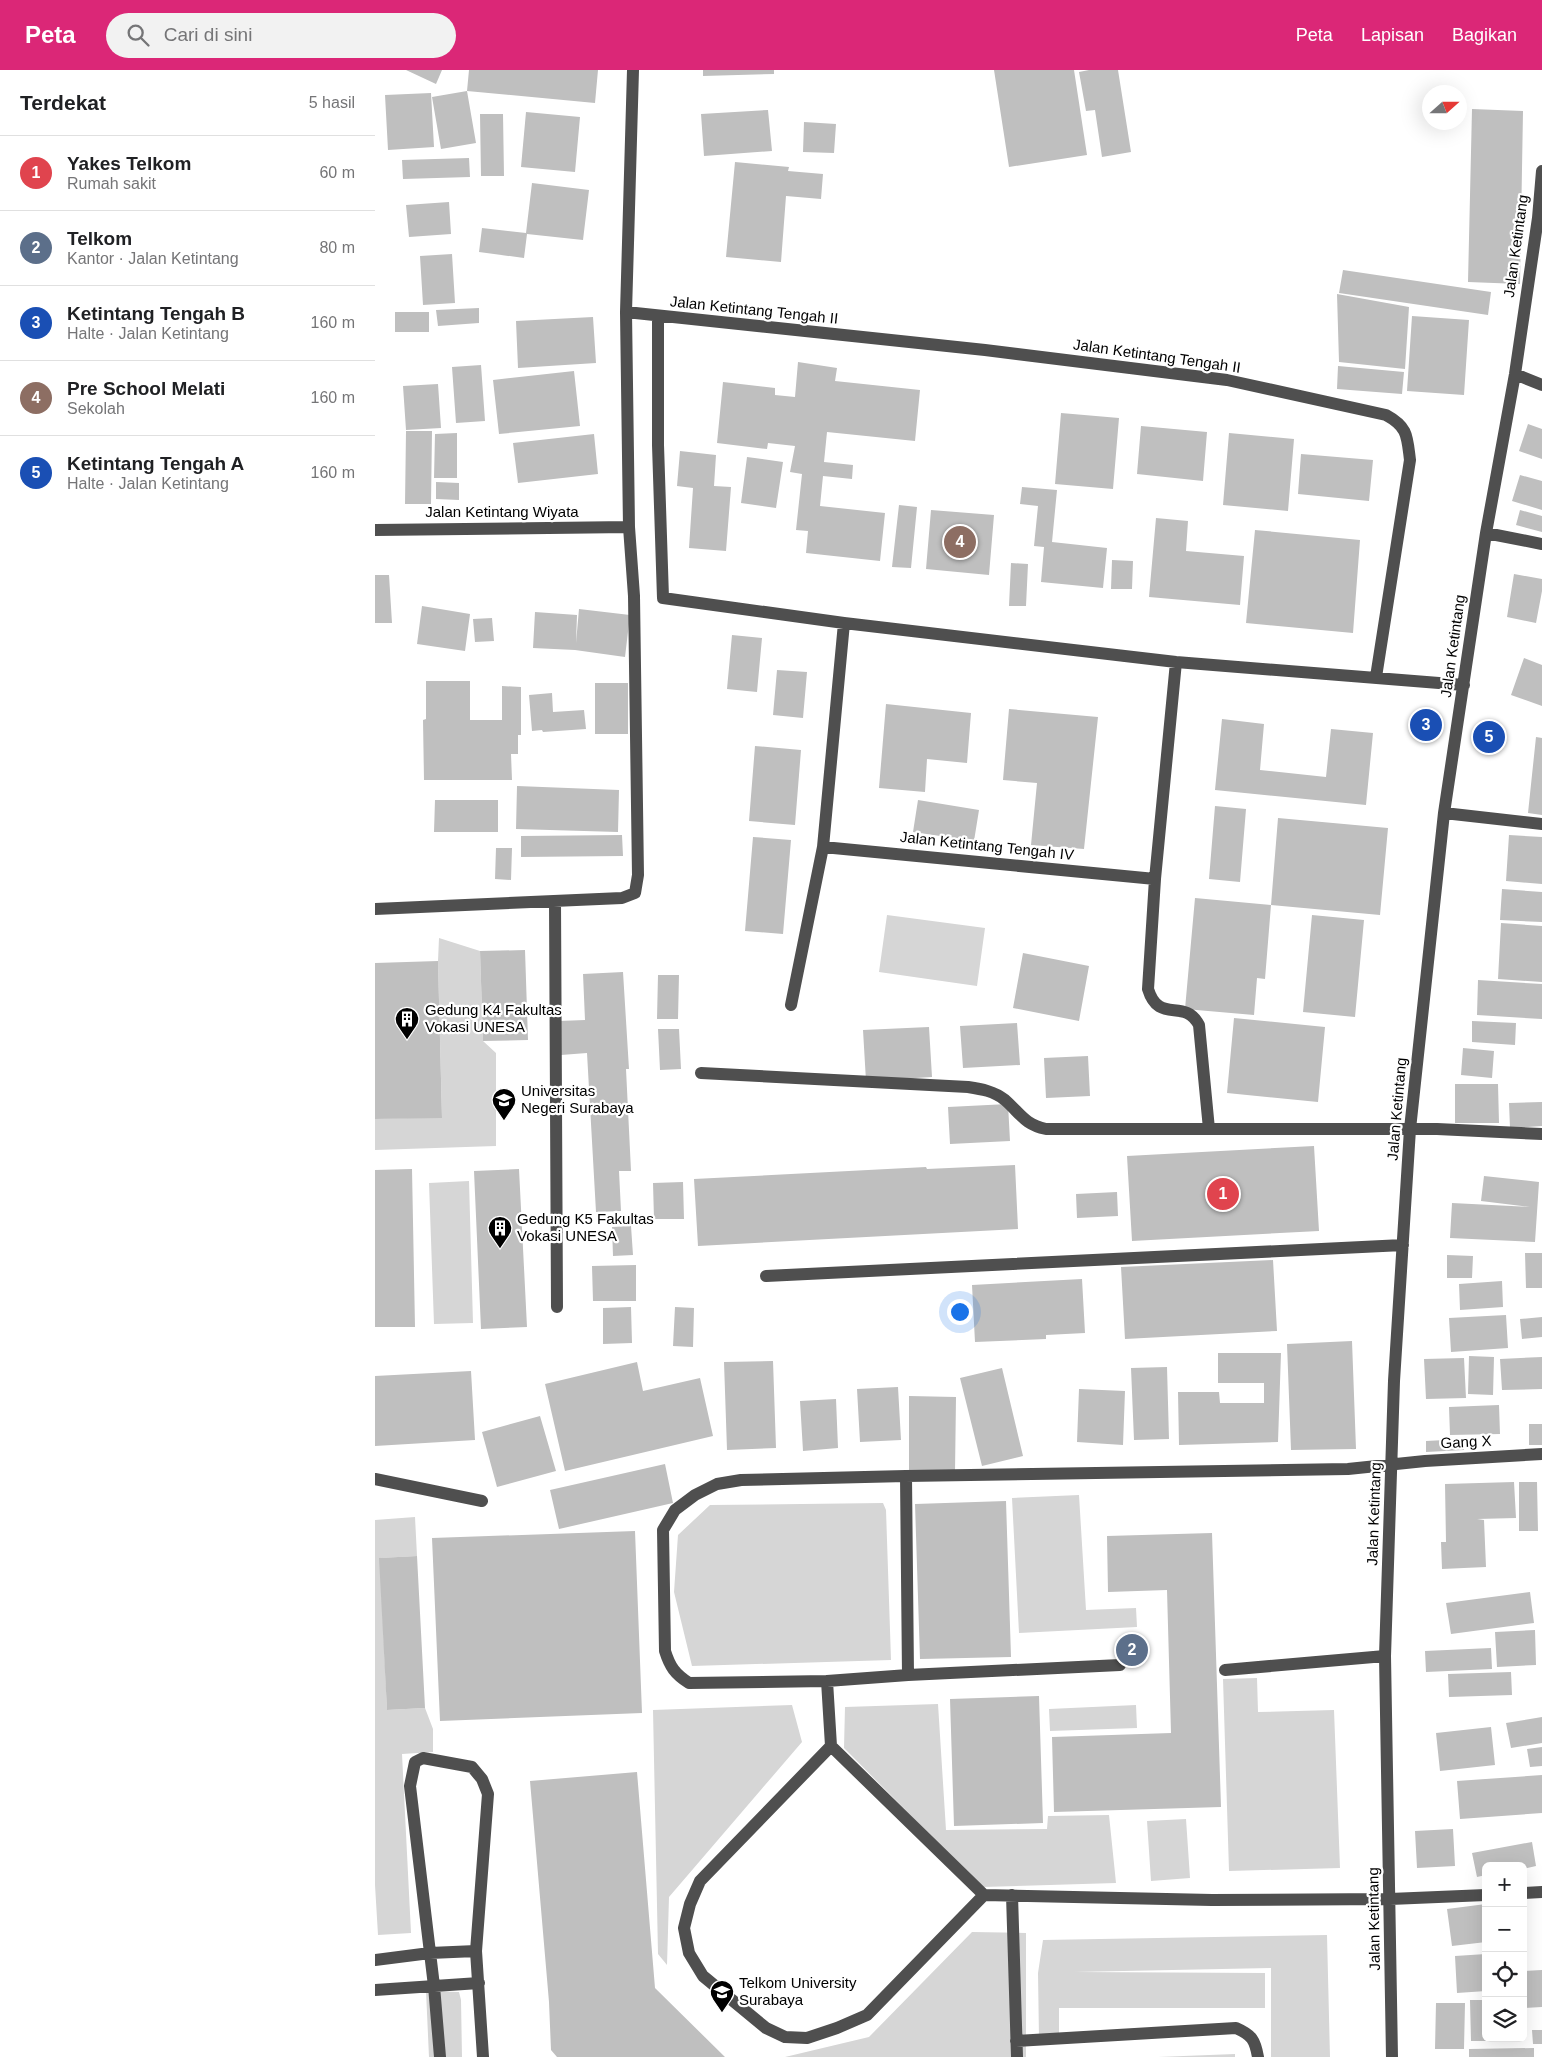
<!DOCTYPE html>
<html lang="id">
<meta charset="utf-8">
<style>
body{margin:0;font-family:Helvetica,sans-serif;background:#f2f2f2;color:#202124}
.controls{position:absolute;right:15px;bottom:15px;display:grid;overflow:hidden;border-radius:8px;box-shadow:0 5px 20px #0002}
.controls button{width:45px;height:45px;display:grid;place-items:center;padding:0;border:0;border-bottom:1px solid #e0e0e0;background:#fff;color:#202124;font:25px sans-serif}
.compass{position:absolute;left:1047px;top:15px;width:45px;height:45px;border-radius:50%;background:#fff;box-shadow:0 5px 20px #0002;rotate:69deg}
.you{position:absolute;left:584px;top:1241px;width:18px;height:18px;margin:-12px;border:4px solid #fff;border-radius:50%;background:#1a73e8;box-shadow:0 0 0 8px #1a73e833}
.badge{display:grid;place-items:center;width:32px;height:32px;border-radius:50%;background:#db2777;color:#fff;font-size:16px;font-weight:700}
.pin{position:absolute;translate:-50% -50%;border:2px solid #fff;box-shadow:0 1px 5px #0006}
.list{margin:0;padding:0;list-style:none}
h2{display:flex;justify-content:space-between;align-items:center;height:65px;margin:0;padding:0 20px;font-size:21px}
h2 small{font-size:16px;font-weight:400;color:#757577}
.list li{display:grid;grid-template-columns:32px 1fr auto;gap:15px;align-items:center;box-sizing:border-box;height:75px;padding:0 20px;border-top:1px solid #e0e0e0}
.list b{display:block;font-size:19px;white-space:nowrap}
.list p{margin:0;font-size:16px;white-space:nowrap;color:#757577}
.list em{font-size:16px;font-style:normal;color:#757577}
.icon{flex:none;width:28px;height:28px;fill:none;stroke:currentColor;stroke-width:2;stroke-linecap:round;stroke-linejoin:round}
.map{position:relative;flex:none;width:1167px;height:1987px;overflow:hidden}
header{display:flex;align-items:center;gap:30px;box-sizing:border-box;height:70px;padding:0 25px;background:#db2777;color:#fff}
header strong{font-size:24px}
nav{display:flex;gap:28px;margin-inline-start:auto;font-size:18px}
.search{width:350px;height:45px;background:#f2f2f2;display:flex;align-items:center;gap:12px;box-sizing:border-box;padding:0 18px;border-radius:28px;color:#757577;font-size:19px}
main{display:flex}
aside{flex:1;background:#fff}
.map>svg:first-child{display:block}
</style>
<header>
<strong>Peta</strong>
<div class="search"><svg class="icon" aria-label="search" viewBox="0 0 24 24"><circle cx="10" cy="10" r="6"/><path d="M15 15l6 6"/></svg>Cari di sini</div>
<nav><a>Peta</a><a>Lapisan</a><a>Bagikan</a></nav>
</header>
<main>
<aside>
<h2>Terdekat<small>5 hasil</small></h2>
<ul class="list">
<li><span class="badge" style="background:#e0444e">1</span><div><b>Yakes Telkom</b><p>Rumah sakit</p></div><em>60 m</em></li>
<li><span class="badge" style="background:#5c6f8a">2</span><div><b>Telkom</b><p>Kantor · Jalan Ketintang</p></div><em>80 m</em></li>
<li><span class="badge" style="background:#1a4fb4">3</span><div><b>Ketintang Tengah B</b><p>Halte · Jalan Ketintang</p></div><em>160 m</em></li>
<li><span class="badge" style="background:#8d6e63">4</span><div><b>Pre School Melati</b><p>Sekolah</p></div><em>160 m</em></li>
<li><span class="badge" style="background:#1a4fb4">5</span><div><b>Ketintang Tengah A</b><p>Halte · Jalan Ketintang</p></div><em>160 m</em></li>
</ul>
</aside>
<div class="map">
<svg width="1167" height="1987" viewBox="0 0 1167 1987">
<rect width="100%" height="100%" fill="#fff"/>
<!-- green -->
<path fill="#d6d6d6" d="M 512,845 L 610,858 L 602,916 L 504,902 Z
M 64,868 L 105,881 L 108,971 L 121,983 L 121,1076 L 0,1080 L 0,1049 L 67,1047 L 63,891 Z
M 94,1111 L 98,1253 L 59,1254 L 54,1113 Z
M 704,1425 L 711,1540 L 761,1538 L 762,1557 L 644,1563 L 637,1428 Z
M 508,1433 L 511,1440 L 516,1590 L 317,1596 L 299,1522 L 303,1465 L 335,1435 Z
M 40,1447 L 42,1486 L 5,1488 L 12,1640 L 50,1638 L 58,1659 L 58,1682 L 27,1684 L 36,1863 L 3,1865 L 0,1815 L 0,1450 Z
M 882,1608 L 883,1642 L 959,1640 L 965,1798 L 854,1801 L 848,1609 Z
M 563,1634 L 571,1760 L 672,1759 L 673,1746 L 734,1745 L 741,1813 L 607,1817 L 469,1678 L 470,1637 Z
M 417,1635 L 427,1672 L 294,1827 L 292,1895 L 283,1884 L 278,1640 Z
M 761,1635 L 762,1658 L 675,1661 L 674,1639 Z
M 811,1749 L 815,1808 L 776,1811 L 772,1751 Z
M 597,1862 L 651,1863 L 651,1987 L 410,1987 L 494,1967 Z
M 952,1865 L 955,1987 L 896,1987 L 896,1898 L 699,1902 L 890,1903 L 890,1938 L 684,1938 L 684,1969 L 664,1969 L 663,1903 L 668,1870 Z
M 51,1921 L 84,1922 L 86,1930 L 87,1987 L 54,1987 Z
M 860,1984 L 860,1987 L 783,1987 Z"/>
<!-- building -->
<path fill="#bfbfbf" d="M 31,0 L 67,0 L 61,14 Z
M 94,0 L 223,0 L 220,33 L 92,21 Z
M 328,0 L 399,0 L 399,4 L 328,6 Z
M 619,0 L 699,0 L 712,85 L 634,97 Z
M 714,0 L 743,0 L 756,82 L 727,87 L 720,40 L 711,41 L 704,2 Z
M 92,21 L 101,73 L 66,79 L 57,27 Z
M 56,23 L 59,77 L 13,80 L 10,25 Z
M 1097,39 L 1148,41 L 1145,214 L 1093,212 Z
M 393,40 L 397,81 L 329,86 L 326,44 Z
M 151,42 L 205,47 L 200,102 L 146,97 Z
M 105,44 L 128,44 L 129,106 L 106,106 Z
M 429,52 L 461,54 L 459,83 L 428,82 Z
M 94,88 L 95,107 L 28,109 L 27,90 Z
M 360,92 L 414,97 L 413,101 L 448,104 L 446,129 L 411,126 L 406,192 L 351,187 Z
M 157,113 L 214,120 L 208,170 L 152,164 L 149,188 L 104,182 L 107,158 L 151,163 Z
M 74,132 L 76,164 L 34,167 L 31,135 Z
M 77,184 L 80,233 L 48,235 L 45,186 Z
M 968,200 L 1116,222 L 1113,245 L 964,223 Z
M 962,224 L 1034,237 L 1030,299 L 964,292 Z
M 104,238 L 104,253 L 63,256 L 61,240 Z
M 20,242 L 54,242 L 54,262 L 20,262 Z
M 1037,246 L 1094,250 L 1089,325 L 1032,321 Z
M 218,247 L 221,293 L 143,298 L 141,251 Z
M 423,292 L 462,298 L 460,311 L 545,320 L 540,371 L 452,362 L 449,392 L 478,395 L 477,409 L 448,406 L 445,436 L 510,443 L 505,491 L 431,483 L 433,461 L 421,460 L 427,404 L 415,402 L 420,376 L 393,373 L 392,379 L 342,373 L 348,312 L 400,318 L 400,325 L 420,327 Z
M 106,295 L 110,351 L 81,353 L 77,297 Z
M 963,296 L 1029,302 L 1027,324 L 962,319 Z
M 199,301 L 205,356 L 124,364 L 118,310 Z
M 63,314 L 66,358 L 31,360 L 28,316 Z
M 686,343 L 744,348 L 738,419 L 680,414 Z
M 1153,354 L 1167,359 L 1167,389 L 1144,381 Z
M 766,356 L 832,362 L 828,411 L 762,404 Z
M 31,361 L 57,361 L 56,434 L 30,434 Z
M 82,363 L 82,408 L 59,408 L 60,364 Z
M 854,363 L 919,369 L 913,441 L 848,435 Z
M 219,364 L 223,404 L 143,413 L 138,373 Z
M 305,381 L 341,385 L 339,416 L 356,417 L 351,481 L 314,478 L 318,418 L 302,416 Z
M 926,384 L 998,390 L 994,431 L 923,424 Z
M 372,387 L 408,392 L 401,438 L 366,433 Z
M 1145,405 L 1167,411 L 1167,440 L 1137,431 Z
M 61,412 L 84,413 L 84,430 L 61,429 Z
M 647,417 L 682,420 L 677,472 L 732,478 L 728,518 L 666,512 L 669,477 L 659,476 L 663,436 L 645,434 Z
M 524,435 L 542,437 L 536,498 L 517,497 Z
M 556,440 L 619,445 L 614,505 L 551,499 Z
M 1145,440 L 1167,446 L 1167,462 L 1141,455 Z
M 781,448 L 813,451 L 811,481 L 869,486 L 865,535 L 774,527 Z
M 880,460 L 985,470 L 978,563 L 871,553 Z
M 737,490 L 758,491 L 757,519 L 736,519 Z
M 636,493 L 653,494 L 651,536 L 634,536 Z
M 1139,504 L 1167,509 L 1167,521 L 1161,553 L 1132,547 Z
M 0,505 L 14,505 L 17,553 L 0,553 Z
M 47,536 L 95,544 L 90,581 L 42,574 Z
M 204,539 L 255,545 L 250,587 L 200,580 L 158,578 L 160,542 L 202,545 L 201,573 Z
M 117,548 L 119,571 L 100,572 L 98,549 Z
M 357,565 L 387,568 L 382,622 L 352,619 Z
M 1149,588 L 1167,595 L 1167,636 L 1136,625 Z
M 402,600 L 432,602 L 428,648 L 398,645 Z
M 51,611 L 95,611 L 95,650 L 127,650 L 127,616 L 146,617 L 146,665 L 143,665 L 143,684 L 136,684 L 137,710 L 49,710 L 48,650 L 51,649 Z
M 220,613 L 253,613 L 253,664 L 220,664 Z
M 177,623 L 178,642 L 209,640 L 211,659 L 168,662 L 167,660 L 157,661 L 154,625 Z
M 511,634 L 596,643 L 592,693 L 552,689 L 550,722 L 504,718 Z
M 634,639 L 723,647 L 709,779 L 656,775 L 662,713 L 628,710 Z
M 847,649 L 889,654 L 885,700 L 951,707 L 956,659 L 998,663 L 991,735 L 840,720 Z
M 1161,667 L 1167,668 L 1167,745 L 1153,743 Z
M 380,676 L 426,680 L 420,755 L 374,751 Z
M 142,716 L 244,720 L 243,762 L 141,759 Z
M 60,730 L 123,730 L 123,762 L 59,762 Z
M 543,730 L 604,740 L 599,771 L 538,762 Z
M 840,736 L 871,739 L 865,812 L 834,809 Z
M 903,748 L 1013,758 L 1005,845 L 896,835 L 890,909 L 882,908 L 879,945 L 810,939 L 820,828 L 896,835 Z
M 247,765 L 248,786 L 146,787 L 146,766 Z
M 1134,765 L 1167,767 L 1167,814 L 1131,811 Z
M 378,767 L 416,770 L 408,864 L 370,861 Z
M 121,778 L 137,778 L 136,810 L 120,809 Z
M 1127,819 L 1167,822 L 1167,852 L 1125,850 Z
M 937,845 L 989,850 L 980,947 L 928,942 Z
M 1126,853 L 1167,856 L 1167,912 L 1123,909 Z
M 150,880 L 153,970 L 108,971 L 105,881 Z
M 648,883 L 714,896 L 704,951 L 638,938 Z
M 63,891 L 67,1048 L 0,1049 L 0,893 Z
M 248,902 L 254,999 L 251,999 L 256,1101 L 244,1101 L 246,1141 L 221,1142 L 212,983 L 186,985 L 184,951 L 210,950 L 208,904 Z
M 283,905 L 304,905 L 303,949 L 282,949 Z
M 1103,910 L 1167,914 L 1167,949 L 1102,945 Z
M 859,948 L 950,957 L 943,1032 L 852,1023 Z
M 1097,951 L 1141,953 L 1140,975 L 1097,972 Z
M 642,953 L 645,995 L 588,998 L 585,956 Z
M 554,957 L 557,1007 L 491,1011 L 488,960 Z
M 283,959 L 304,959 L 306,999 L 285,1000 Z
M 1088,978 L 1119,981 L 1117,1008 L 1086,1005 Z
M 713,986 L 715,1026 L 671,1028 L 669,988 Z
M 1080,1014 L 1123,1014 L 1124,1053 L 1080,1053 Z
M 1167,1032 L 1167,1056 L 1135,1058 L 1134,1033 Z
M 633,1034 L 635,1071 L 575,1074 L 573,1037 Z
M 939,1076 L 944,1161 L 757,1171 L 752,1086 Z
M 640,1095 L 643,1159 L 323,1176 L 319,1109 L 551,1097 L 552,1099 Z
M 37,1099 L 40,1257 L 0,1257 L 0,1100 Z
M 144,1099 L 152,1257 L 106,1259 L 99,1101 Z
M 1109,1106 L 1164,1112 L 1160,1172 L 1075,1168 L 1077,1133 L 1155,1137 L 1106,1131 Z
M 308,1112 L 309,1149 L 279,1149 L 278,1113 Z
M 742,1122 L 743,1146 L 702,1148 L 701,1124 Z
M 256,1156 L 258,1185 L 238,1186 L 237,1157 Z
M 1150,1183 L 1167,1183 L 1167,1218 L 1151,1218 Z
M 1072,1185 L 1098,1186 L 1097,1208 L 1072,1208 Z
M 898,1190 L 902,1261 L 750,1269 L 746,1197 Z
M 261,1195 L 261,1231 L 218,1231 L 217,1196 Z
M 707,1209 L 710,1263 L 671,1265 L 671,1269 L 600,1272 L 597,1215 Z
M 1127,1211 L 1128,1237 L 1085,1240 L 1084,1214 Z
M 256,1237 L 257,1273 L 228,1274 L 228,1238 Z
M 300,1237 L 319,1238 L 318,1277 L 298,1276 Z
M 1131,1245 L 1133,1278 L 1076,1282 L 1074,1248 Z
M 1167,1247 L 1167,1267 L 1147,1269 L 1145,1249 Z
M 977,1271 L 981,1379 L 916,1380 L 912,1274 Z
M 843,1283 L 906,1283 L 903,1372 L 804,1375 L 803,1322 L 844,1322 L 845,1333 L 889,1333 L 889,1313 L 843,1313 Z
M 1094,1286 L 1119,1287 L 1118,1325 L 1093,1324 Z
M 1167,1287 L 1167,1319 L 1127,1320 L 1125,1289 Z
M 1089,1288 L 1091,1328 L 1051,1329 L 1049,1289 Z
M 398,1291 L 401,1378 L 352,1380 L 349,1292 Z
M 262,1292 L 268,1321 L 325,1308 L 338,1366 L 190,1401 L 170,1314 Z
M 792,1297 L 794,1369 L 759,1370 L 756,1298 Z
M 627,1298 L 648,1386 L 607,1396 L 585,1308 Z
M 96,1301 L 100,1370 L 0,1376 L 0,1306 Z
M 523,1317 L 526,1370 L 485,1372 L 482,1319 Z
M 704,1319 L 750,1321 L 748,1375 L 702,1372 Z
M 534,1326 L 581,1327 L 580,1402 L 534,1402 Z
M 461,1329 L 463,1378 L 428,1381 L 425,1331 Z
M 1124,1335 L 1125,1364 L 1075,1365 L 1074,1337 Z
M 165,1346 L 181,1401 L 122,1417 L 107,1362 Z
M 1154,1354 L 1167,1354 L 1167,1375 L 1154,1375 Z
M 1089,1369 L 1089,1380 L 1051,1382 L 1051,1371 Z
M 290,1394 L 298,1433 L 184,1459 L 175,1420 Z
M 1139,1412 L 1141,1448 L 1102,1449 L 1109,1450 L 1111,1497 L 1067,1499 L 1066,1472 L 1071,1472 L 1070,1414 Z
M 1144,1412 L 1162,1412 L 1163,1461 L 1144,1461 Z
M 631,1431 L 636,1587 L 545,1589 L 540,1434 Z
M 260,1461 L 267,1643 L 65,1651 L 57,1468 Z
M 837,1463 L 846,1737 L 679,1742 L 677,1667 L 796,1663 L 792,1520 L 733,1522 L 732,1466 Z
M 42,1486 L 50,1638 L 12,1640 L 4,1488 Z
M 1155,1522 L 1159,1553 L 1076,1564 L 1071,1533 Z
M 1160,1560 L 1161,1595 L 1122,1597 L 1120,1562 Z
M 1116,1578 L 1117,1599 L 1051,1602 L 1050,1581 Z
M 1136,1602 L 1137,1625 L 1074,1627 L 1073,1604 Z
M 664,1626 L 668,1753 L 579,1756 L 575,1629 Z
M 1167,1647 L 1167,1673 L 1136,1678 L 1131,1653 Z
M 1116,1657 L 1120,1695 L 1065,1701 L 1061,1663 Z
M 1167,1677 L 1167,1696 L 1155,1697 L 1152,1679 Z
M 262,1702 L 280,1918 L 350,1987 L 182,1987 L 176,1980 L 174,1932 L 155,1711 Z
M 1167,1705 L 1167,1743 L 1085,1749 L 1082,1711 Z
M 1078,1759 L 1080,1796 L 1042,1798 L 1040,1761 Z
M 1157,1772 L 1161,1796 L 1148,1799 L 1148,1796 L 1111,1796 L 1111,1805 L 1102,1807 L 1097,1783 Z
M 1111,1834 L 1111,1872 L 1077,1876 L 1072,1839 Z
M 1111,1884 L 1111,1921 L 1082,1923 L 1080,1886 Z
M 1167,1900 L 1167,1937 L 1148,1938 L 1148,1901 Z
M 1095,1930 L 1111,1930 L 1111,1968 L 1129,1968 L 1129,1971 L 1096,1971 Z
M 1061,1933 L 1090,1933 L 1089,1979 L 1060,1979 Z
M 1157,1960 L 1167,1960 L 1167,1974 L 1158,1974 Z
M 1159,1978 L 1159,1987 L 1094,1987 L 1094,1979 Z"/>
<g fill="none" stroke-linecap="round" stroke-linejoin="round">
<!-- minor -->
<path stroke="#4f4f4f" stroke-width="12" d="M 251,242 L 610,280 L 852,310 L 1011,345 C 1033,357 1032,366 1035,390 L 1001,607
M 283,246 L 283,375 L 288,528 L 469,553 L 801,592 L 1089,615
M 1140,304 L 1167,315
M 0,460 L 254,457
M 1111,463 L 1167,474
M 801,592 L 780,809 L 773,919 C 784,955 809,927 824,955 L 834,1059
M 1069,743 L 1167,754
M 448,777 L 780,809
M 180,831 L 182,1237
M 0,839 L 247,828 L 260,823 L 263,805 L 259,526 L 254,457 L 251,242 L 258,0
M 416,935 L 448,777 L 469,553
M 326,1003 L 593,1017 C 606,1019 619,1021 630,1030 C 646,1044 649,1054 671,1059 L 1062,1059 L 1167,1064
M 391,1206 L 1028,1175
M 531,1406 L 533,1605
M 0,1409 L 107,1431
M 745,1595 L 533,1605 L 452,1611 L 456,1676 L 609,1825 L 837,1830 L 1015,1829 L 1111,1825
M 850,1600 L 1010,1586
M 452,1611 L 314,1613 C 300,1604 295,1597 290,1581 L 288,1460 L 300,1440 L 320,1425 L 342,1414 L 366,1410 L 531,1406 L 973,1399 L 1050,1391 L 1167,1384
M 456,1676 L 325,1811 L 315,1834 L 309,1858 L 314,1883 L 328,1906 L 391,1958 L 410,1967 L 432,1968 L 462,1958 L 492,1945 L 609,1825
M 1148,1823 L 1167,1822
M 637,1825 L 642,1987
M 0,1890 L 55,1883 L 101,1881
M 0,1920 L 104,1913
M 641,1971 L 861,1958 C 877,1965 880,1970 883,1987
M 65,1987 L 59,1916 L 35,1716 L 40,1692 L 48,1688 L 97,1697 L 107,1709 L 113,1724 L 101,1881 L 108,1987
M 1017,1987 L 1010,1586 L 1019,1311 L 1035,1059 L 1069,743 L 1111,463 L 1140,304 L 1163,148 L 1167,101"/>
</g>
<!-- icons -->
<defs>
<g id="building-pin" transform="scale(1.25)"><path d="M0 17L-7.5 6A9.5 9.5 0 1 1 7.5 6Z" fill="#000" stroke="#fff"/><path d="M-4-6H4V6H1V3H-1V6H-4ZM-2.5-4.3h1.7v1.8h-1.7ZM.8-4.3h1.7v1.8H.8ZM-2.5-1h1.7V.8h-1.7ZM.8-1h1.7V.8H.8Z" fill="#fff"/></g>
<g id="university-pin" transform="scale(1.25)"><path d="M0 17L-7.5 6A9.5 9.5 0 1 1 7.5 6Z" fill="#000" stroke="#fff"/><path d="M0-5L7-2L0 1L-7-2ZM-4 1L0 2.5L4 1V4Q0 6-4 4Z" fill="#fff"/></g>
</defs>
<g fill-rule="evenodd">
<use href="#building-pin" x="32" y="949"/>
<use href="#university-pin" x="129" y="1030"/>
<use href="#building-pin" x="125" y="1158"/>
<use href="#university-pin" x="347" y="1922"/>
</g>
<g text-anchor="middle" stroke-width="4.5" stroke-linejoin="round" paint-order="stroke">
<!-- street labels -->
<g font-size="15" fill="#000" stroke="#fff">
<text transform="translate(1141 176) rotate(-82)" y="5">Jalan Ketintang</text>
<text transform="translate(379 240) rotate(6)" y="5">Jalan Ketintang Tengah II</text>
<text transform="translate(782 286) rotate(8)" y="5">Jalan Ketintang Tengah II</text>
<text x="127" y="447">Jalan Ketintang Wiyata</text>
<text transform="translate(1078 576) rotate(-82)" y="5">Jalan Ketintang</text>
<text transform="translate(612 776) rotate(6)" y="5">Jalan Ketintang Tengah IV</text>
<text transform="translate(1022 1039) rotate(-85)" y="5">Jalan Ketintang</text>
<text transform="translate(1091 1372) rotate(-3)" y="5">Gang X</text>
<text transform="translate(999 1444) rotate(-88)" y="5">Jalan Ketintang</text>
<text transform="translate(999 1849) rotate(-91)" y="5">Jalan Ketintang</text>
</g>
<!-- poi labels -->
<g font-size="15" fill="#000" stroke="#fff" text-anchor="start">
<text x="50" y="945">Gedung K4 Fakultas<tspan x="50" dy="17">Vokasi UNESA</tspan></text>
<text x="146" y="1026">Universitas<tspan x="146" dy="17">Negeri Surabaya</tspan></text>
<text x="142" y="1154">Gedung K5 Fakultas<tspan x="142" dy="17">Vokasi UNESA</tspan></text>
<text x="364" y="1918">Telkom University<tspan x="364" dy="17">Surabaya</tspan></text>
</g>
</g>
</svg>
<div class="controls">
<button>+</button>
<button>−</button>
<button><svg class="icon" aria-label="locate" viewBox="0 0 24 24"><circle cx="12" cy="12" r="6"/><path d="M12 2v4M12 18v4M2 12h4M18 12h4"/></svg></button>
<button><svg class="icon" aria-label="layers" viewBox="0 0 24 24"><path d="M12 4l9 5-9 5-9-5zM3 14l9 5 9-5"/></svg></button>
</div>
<svg class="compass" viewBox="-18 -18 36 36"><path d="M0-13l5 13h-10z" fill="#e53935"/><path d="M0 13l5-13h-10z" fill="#757577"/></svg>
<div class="you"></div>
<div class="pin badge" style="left:848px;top:1124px;background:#e0444e">1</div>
<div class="pin badge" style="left:757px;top:1580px;background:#5c6f8a">2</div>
<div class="pin badge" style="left:1051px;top:655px;background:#1a4fb4">3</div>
<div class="pin badge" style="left:585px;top:472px;background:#8d6e63">4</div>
<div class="pin badge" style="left:1114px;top:667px;background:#1a4fb4">5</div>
</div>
</main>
